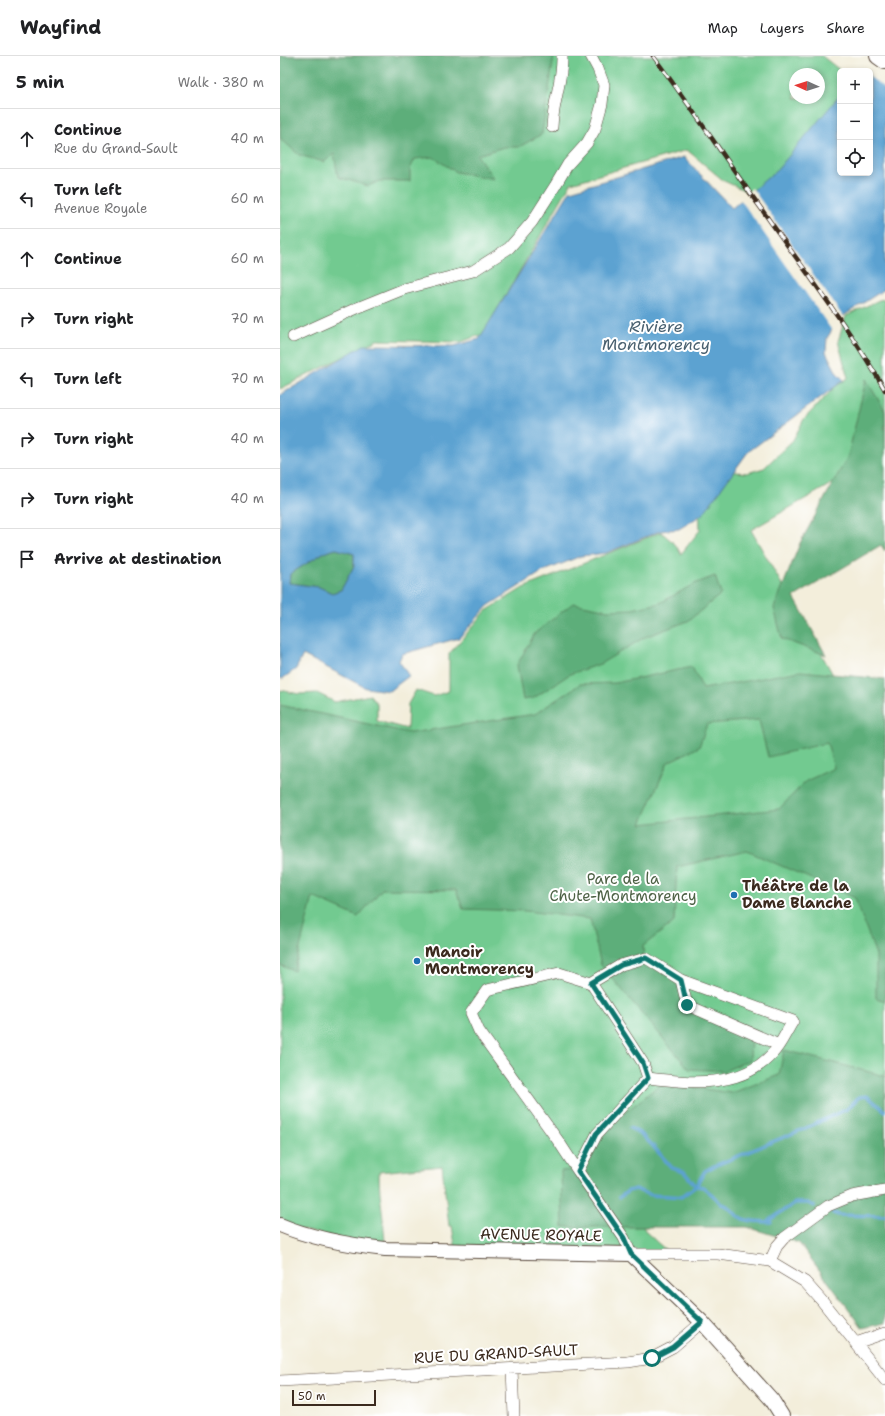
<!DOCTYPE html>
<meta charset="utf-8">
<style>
body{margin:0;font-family:"Shantell Sans",sans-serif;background:#f2f2f2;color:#202124}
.controls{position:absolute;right:12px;top:12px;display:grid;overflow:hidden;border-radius:6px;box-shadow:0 2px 6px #0003}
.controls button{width:36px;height:36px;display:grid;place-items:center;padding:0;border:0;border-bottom:1px solid #e0e0e0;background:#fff;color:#202124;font:20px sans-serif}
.compass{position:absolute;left:509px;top:12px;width:36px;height:36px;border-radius:50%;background:#fff;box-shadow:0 2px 6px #0003;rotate:273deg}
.scale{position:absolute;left:12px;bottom:10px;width:84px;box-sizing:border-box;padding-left:4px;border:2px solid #3b2a1e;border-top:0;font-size:11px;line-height:14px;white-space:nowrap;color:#3b2a1e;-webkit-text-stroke:3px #fff;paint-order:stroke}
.stop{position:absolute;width:12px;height:12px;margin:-9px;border:3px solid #0f766e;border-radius:50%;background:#fff}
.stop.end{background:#0f766e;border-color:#fff;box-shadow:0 1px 4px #0008}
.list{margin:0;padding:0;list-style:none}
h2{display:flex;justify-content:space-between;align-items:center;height:52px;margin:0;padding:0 16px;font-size:17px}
h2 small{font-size:13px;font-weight:400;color:#757577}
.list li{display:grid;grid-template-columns:26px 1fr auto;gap:12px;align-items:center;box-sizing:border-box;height:60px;padding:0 16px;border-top:1px solid #e0e0e0}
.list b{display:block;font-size:15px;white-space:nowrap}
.list p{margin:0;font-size:13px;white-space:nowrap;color:#757577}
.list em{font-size:13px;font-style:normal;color:#757577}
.icon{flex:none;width:22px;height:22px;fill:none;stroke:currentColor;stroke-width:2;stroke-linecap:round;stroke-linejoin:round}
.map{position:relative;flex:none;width:605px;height:1360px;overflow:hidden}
header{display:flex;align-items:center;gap:24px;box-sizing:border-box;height:56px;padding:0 20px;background:#fff;border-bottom:1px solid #e0e0e0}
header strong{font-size:19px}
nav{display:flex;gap:22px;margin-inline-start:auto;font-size:14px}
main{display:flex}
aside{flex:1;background:#fff}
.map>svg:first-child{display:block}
</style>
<header>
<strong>Wayfind</strong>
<nav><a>Map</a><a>Layers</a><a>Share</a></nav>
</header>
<main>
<aside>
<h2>5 min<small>Walk · 380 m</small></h2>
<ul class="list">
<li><svg class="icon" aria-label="ahead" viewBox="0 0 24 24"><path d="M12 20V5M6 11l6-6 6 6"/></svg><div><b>Continue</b><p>Rue du Grand-Sault</p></div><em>40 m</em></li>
<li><svg class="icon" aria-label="left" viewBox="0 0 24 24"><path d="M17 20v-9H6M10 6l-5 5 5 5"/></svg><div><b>Turn left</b><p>Avenue Royale</p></div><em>60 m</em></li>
<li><svg class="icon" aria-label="ahead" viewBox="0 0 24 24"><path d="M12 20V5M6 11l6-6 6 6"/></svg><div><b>Continue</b></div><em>60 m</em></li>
<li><svg class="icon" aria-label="right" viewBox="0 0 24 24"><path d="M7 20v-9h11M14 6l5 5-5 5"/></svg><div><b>Turn right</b></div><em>70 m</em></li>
<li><svg class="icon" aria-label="left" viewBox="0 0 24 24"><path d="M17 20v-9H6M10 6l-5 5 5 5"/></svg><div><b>Turn left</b></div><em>70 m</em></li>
<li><svg class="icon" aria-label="right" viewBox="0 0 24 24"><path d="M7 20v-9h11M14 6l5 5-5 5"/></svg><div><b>Turn right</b></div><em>40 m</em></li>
<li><svg class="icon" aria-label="right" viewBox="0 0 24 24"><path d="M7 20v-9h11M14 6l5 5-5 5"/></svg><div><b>Turn right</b></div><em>40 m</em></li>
<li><svg class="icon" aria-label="arrive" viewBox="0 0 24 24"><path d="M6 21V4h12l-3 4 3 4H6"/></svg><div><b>Arrive at destination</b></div></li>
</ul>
</aside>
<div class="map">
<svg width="605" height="1360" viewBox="0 0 605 1360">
<rect width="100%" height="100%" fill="#fff"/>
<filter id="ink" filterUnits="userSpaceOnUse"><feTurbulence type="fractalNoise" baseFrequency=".025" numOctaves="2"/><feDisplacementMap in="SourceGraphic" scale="8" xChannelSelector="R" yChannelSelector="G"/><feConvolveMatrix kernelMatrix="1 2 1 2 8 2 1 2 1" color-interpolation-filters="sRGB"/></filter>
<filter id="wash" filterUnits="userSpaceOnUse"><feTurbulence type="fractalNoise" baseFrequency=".012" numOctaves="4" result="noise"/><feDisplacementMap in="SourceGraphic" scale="16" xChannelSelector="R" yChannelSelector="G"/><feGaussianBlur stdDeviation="0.9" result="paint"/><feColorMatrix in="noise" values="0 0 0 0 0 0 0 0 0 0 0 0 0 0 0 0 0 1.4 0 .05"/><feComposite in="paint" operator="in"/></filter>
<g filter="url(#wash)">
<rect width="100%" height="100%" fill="#f3eedb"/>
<!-- green -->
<path fill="#72ca90" stroke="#567a57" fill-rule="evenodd" d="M 0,0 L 542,0 L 561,15 L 560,15 L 560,52 L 483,143 L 444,125 L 407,94 L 291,127 L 203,278 L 181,286 L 97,284 L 0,333 ZM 515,18 L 539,18 L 539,42 L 515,42 Z
M 605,243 L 605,397 L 471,474 L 560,631 L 605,633 L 605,1124 L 331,1122 L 367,1177 L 389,1197 L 176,1195 L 172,1170 L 169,1170 L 162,1110 L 99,1116 C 99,1142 105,1167 105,1193 L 0,1169 L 0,634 L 19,638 L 37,637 L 55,646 L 90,639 L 97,648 L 97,665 L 127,673 L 128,648 L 136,634 L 154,640 L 169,635 L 169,598 L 206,555 L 243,532 L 381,476 L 395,488 L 401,498 L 420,474 L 419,447 L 446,415 L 467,417 L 484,412 L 513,384 L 524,363 L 555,331 L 568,322 L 558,285 L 566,260 L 599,244 Z"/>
<!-- forest -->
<path fill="#5dae7a" stroke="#4c6c4c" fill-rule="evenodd" d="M 0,0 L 274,0 L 262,78 L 239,91 L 224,91 L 197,99 L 214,123 L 176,116 L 153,101 L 135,103 L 130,113 L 130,125 L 100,125 L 88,130 L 58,121 L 54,98 L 44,106 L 19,99 L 0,82 Z
M 586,323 L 605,355 L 605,495 L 601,489 L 514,541 L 546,599 L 502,583 L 494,552 L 520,487 L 568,400 Z
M 56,493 L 74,498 L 74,510 L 61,534 L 52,537 L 39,531 L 9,527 L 10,518 L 43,497 Z
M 435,520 L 441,538 L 408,565 L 365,581 L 320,608 L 290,618 L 254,642 L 243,644 L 237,609 L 255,577 L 293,547 L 328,554 L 352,553 L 380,547 L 414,528 Z
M 412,611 L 423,633 L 520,615 L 605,623 L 605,945 L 596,942 L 596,899 L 575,842 L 467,795 L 397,811 L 394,866 L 363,890 L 364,905 L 392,923 L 418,952 L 471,981 L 470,1004 L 444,1015 L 409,1013 L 321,909 L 310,863 L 246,855 L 183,853 L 176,834 L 102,833 L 78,861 L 33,841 L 14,915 L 0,909 L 0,649 L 130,677 L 255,658 L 300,628 L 335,627 ZM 479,664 L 488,701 L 547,687 L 554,712 L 526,725 L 499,753 L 361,768 L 388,706 L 419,691 L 427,668 Z
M 504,994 L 605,1020 L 605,1267 L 583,1272 L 519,1187 L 467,1171 L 283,1171 L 281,1115 L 293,1114 L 310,1103 L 328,1070 L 382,1027 L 452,1037 L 499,1019 Z"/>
<!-- water -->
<path fill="#5ba2d1" stroke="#4b6678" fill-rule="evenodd" d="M 593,0 L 605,0 L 605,233 L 560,262 L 547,282 L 546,296 L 557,317 L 564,324 L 468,396 L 423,458 L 399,473 L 380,475 L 326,497 L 301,500 L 262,516 L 208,550 L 179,582 L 122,598 L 119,605 L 129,620 L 109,635 L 86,632 L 23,599 L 16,613 L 2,623 L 0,622 L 0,339 L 84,289 L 174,290 L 199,283 L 290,135 L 404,101 L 452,152 L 498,113 L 560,39 L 560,117 L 590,117 L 590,15 L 581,15 ZM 56,493 L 74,498 L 74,510 L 61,534 L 52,537 L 39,531 L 9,527 L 10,518 L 43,497 Z"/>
<!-- pier -->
<path fill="#f3eedb" d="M 591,0 L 605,0 L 605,33 L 590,21 L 590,15 L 583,15 L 580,13 Z
M 472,132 L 564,262 L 561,263 L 553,276 L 460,143 Z"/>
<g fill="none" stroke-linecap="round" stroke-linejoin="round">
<!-- stream -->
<path stroke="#5ba2d1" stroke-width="3.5" d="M 350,1072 L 361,1078 L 372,1089 L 392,1112 L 404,1116 L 416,1130 L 423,1131 L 436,1142 L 441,1148 C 452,1150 450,1155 458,1160 C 465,1166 477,1165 486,1166
M 340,1141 L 348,1135 L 356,1133 C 373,1143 383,1138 401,1141 L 416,1130 L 425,1115 L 434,1110 L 526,1072 L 567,1053 L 579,1041 L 587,1040 L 605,1055
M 553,1157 L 559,1159 L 605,1160
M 491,1166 L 486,1166 L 515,1147 L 528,1147 L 534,1150"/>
</g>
</g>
<g filter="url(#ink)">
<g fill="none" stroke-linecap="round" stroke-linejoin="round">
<!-- minor casing -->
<g stroke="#57473a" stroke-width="12">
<path id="minor" d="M 272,71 C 273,46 283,23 282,0
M 13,281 L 77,252 L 124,233 L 193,215 L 229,192 L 252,166 L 275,130 L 288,108 L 307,87 L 315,73 L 322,48 L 324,29 L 318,13 L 311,0
M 279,917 L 311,927 L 363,1007 L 368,1022 L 317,1078 L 298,1115 L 279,1086 L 199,975 L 191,957 L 207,934 Z
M 401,924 L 407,949 L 499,989
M 311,927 L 341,909 L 366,902 L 401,924 L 513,965 C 506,976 501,989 492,998 C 460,1033 410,1027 368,1022
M 298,1115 L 344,1182 L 351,1198 L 438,1198 L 490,1205 L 525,1226 L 542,1245 L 605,1324
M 490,1205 L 497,1190 L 504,1182 L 548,1150 L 572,1140 L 605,1134
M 576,1287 L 605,1277
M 232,1313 L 234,1360
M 0,1325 L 348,1306 L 372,1302 L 393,1291 L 422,1266"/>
</g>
<!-- major casing -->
<g stroke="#57473a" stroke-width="16">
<path id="major" d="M 0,1169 C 33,1183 69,1189 105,1193 L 351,1198 L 422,1266 L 492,1344 L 502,1360"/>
</g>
<!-- highway casing -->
<g stroke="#57473a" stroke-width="18">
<path id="highway" d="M 598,0 L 605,5"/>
</g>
<!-- minor -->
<use href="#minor" stroke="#fff" stroke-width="11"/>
<!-- major -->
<use href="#major" stroke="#fff" stroke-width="14"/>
<!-- highway -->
<use href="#highway" stroke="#fff" stroke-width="16"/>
<!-- rail casing -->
<g stroke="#3b2a1e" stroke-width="4.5">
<path id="rail" d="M 373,0 C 410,49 444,101 480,151 C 522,211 568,270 605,334"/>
</g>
<!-- rail -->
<use href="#rail" stroke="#fff" stroke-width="3" stroke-dasharray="9" stroke-linecap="butt"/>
</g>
</g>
<g fill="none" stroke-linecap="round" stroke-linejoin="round" filter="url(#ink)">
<!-- route -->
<path stroke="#0f766e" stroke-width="5" d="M 372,1302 L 393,1291 L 422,1266 L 351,1198 L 344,1182 L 298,1115 L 316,1078 L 368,1022 L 363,1007 L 311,927 L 341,909 L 366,902 L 401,924 L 407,949"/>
</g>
<!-- markers -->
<g fill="#1f6fb2" stroke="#fff" stroke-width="1.5">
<circle cx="454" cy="839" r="4"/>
<circle cx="137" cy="905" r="4"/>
</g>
<g text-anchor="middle" stroke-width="4" stroke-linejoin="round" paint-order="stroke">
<!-- park labels -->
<g font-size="15" fill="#4e6246" stroke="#fff">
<text x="343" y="828">Parc de la<tspan x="343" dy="17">Chute-Montmorency</tspan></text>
</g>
<!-- poi labels -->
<g font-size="15" font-weight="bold" fill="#3b2a1e" stroke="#fff" text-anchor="start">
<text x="462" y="835">Théâtre de la<tspan x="462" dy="17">Dame Blanche</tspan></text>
<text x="145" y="901">Manoir<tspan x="145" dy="17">Montmorency</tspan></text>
</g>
<!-- street labels -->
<g font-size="15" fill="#3b2a1e" stroke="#fff">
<text transform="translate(261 1179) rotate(1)" y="5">AVENUE ROYALE</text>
<text transform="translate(216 1298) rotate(-3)" y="5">RUE DU GRAND-SAULT</text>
</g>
<!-- water labels -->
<g font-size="16" font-style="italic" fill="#49606f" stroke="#fff">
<text x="376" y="276">Rivière<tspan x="376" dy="18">Montmorency</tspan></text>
</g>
</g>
</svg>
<div class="controls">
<button>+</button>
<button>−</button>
<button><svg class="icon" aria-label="locate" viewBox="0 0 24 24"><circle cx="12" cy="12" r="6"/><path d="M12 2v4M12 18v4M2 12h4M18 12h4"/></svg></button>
</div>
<svg class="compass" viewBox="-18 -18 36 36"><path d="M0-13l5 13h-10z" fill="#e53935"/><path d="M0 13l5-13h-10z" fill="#757577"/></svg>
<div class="scale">50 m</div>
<div class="stop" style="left:372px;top:1302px"></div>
<div class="stop end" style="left:407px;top:949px"></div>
</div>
</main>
